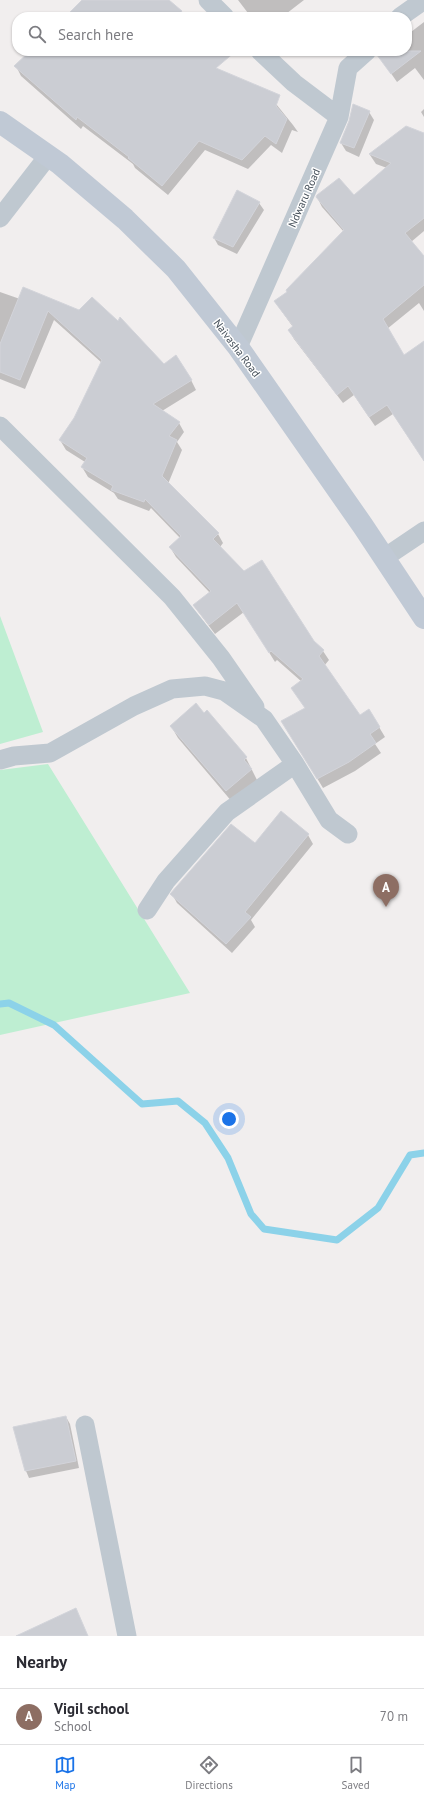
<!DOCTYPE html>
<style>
body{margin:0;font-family:"PT Sans",sans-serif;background:#f7f7f7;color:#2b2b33}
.you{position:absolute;left:229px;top:1119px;width:14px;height:14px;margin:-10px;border:3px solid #fff;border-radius:50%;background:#1a73e8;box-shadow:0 0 0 6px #1a73e833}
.badge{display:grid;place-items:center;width:26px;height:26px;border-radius:50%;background:#1a73e8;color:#fff;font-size:13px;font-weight:700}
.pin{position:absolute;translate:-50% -33px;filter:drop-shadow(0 1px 2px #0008)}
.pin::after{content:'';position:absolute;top:21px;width:14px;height:12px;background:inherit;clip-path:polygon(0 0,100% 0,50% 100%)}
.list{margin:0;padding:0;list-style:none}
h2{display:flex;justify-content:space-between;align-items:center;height:52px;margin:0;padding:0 16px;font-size:17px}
h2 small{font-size:13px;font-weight:400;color:#7c7c81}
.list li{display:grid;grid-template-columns:26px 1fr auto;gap:12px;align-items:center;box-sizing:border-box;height:56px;padding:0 16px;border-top:1px solid #e1e1e2}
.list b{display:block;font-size:15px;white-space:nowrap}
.list p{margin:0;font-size:13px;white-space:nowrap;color:#7c7c81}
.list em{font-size:13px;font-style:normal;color:#7c7c81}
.icon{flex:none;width:22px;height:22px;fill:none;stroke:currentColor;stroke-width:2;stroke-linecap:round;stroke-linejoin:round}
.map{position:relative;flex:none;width:424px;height:1636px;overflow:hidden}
.search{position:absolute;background:#fff;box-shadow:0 1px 3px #0004;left:12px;right:12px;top:12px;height:44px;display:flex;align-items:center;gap:10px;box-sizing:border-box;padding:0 14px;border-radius:16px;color:#7c7c81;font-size:15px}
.sheet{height:108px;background:#fff}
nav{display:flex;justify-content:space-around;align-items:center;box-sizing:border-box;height:56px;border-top:1px solid #e1e1e2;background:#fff;font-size:11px;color:#7c7c81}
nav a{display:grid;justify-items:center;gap:2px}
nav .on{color:#1a73e8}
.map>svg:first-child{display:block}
</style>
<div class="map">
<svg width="424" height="1636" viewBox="0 0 424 1636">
<rect width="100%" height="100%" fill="#f1eeee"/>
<!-- green -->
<path fill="#beeed2" d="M 0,616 L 43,732 L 0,744 Z
M 48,764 L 190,993 L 0,1035 L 0,770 Z"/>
<!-- shadow -->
<path fill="#0003" d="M 101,0 L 167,0 L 181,12 L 184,17 L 66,17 Z
M 238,0 L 304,0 L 282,17 L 251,17 Z
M 424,22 L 424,80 L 415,68 L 397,82 L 379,56 L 385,51 L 407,51 L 407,35 Z
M 31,51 L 173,51 L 264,89 L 293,125 L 298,132 L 292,130 L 282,153 L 271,145 L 248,169 L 205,150 L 168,195 L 135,168 L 133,164 L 83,126 L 81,129 L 21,76 L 16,66 Z
M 424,109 L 424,117 L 421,112 Z
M 369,112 L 374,120 L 359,157 L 346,151 L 341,143 Z
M 406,127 L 424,134 L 424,231 L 411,242 L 424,257 L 424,311 L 419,303 L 387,329 L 404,356 L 424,342 L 424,461 L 393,414 L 375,426 L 354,395 L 343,403 L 294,339 L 289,330 L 293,327 L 275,302 L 288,292 L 344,232 L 322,207 L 317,197 L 354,197 L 387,168 L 376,164 L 370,155 Z
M 259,203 L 264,210 L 237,254 L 218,245 L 214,238 Z
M 24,288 L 191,380 L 196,390 L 162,411 L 179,423 L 184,432 L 177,442 L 182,450 L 168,484 L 218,534 L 223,543 L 220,547 L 323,651 L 329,660 L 324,666 L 360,717 L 379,727 L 385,737 L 375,744 L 381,753 L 355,771 L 323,788 L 288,730 L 306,709 L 302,682 L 277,660 L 275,662 L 244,612 L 215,634 L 194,606 L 210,593 L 176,557 L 170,547 L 180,538 L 151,508 L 149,511 L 118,499 L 114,493 L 88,477 L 82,467 L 85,462 L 66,450 L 60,440 L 75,419 L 102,363 L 54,320 L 25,389 L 0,379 L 0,292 L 20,299 Z
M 171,726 L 246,758 L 258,782 L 233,803 L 178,738 Z
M 308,835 L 313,844 L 251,920 L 255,927 L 232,953 L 177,903 L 172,894 L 255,844 Z
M 66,1417 L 70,1424 L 79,1468 L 29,1478 L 26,1471 L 14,1428 Z"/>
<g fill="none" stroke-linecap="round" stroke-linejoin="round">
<!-- stream -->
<path stroke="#8cd2e9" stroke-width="7" d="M 0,1004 L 9,1003 L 54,1025 L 142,1104 L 178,1101 L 205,1123 L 228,1158 L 251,1214 L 264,1229 L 337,1240 L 378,1208 L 410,1155 L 424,1153"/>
</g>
<!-- building -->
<path fill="#cbcdd3" stroke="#d3d4da" d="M 82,0 L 169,0 L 182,11 L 177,17 L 65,17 Z
M 30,51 L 236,51 L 216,68 L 280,95 L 276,106 L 287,119 L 276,144 L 265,136 L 242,160 L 199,141 L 162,186 L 128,158 L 129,157 L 77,117 L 76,120 L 14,66 Z
M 378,51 L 421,51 L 391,74 L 377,55 Z
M 353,104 L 370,111 L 354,148 L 340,143 L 349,121 Z
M 406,126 L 424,133 L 424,218 L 405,233 L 424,256 L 424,285 L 383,319 L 404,355 L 424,341 L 424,461 L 387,405 L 369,417 L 348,386 L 337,395 L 288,330 L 293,326 L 274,301 L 287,292 L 286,290 L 344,230 L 316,197 L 317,195 L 339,178 L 354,195 L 391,163 L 369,154 Z
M 237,190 L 260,202 L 233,247 L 213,238 Z
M 23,287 L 79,310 L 92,297 L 118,321 L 120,317 L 164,364 L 176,355 L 192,380 L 153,404 L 180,422 L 169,436 L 177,440 L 162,476 L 219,533 L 213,539 L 244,571 L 262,560 L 314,641 L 324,650 L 319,656 L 360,715 L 369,709 L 380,727 L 370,734 L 376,743 L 349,762 L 317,779 L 281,721 L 305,708 L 291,688 L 303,679 L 271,651 L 269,653 L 237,603 L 209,625 L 193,605 L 211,591 L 169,547 L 181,536 L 145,499 L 144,502 L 111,490 L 113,486 L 81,467 L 87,458 L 59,440 L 74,418 L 102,360 L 48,311 L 20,380 L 0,372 L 0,344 Z
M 196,703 L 204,713 L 207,710 L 247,757 L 244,760 L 252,769 L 226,791 L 170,726 Z
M 281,811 L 309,834 L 245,912 L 251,917 L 226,944 L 170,894 L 231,824 L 255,843 Z
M 66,1416 L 76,1461 L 25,1471 L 13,1427 Z
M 76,1608 L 88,1636 L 16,1636 Z"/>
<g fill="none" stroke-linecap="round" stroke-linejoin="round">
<!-- minor -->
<path stroke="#bfc8d0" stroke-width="19" d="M 208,0 L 225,17
M 400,17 L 424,0
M 260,51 L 294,83 L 339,117
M 0,218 L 48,156
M 238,347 L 339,117 L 348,68 L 367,51
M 0,426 L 172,597 L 221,658 L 255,707
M 384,558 L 424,531
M 0,760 L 14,756 L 50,753 L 134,706 L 172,689 L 205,686 L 224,691 L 264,719 L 295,764 L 329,820 L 348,834
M 147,910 L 166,881 L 227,812 L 295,764
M 85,1425 L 127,1636"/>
<!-- secondary -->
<path stroke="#c0c9d5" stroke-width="22" d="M 0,122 L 60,164 L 125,219 L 176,269 L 238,347 L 363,526 L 424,618"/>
</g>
<g text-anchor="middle" stroke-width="3" stroke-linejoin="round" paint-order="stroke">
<!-- street labels -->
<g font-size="11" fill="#47515b" stroke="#fff">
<text transform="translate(304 198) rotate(-66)" y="4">Ndwaru Road</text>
<text transform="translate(237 348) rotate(53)" y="4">Naivasha Road</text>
</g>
</g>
</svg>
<div class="you"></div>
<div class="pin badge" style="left:386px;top:907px;background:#8d6e63">A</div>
<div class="search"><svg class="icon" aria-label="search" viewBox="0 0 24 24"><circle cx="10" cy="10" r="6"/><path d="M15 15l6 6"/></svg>Search here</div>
</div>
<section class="sheet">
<h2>Nearby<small></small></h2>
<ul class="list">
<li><span class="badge" style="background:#8d6e63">A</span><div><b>Vigil school</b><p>School</p></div><em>70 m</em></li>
</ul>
</section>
<nav>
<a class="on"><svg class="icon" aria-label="map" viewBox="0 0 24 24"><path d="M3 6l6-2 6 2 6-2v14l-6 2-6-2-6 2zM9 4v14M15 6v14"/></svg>Map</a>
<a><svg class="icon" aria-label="directions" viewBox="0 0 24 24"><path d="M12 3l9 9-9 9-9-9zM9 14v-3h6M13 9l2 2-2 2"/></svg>Directions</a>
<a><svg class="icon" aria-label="saved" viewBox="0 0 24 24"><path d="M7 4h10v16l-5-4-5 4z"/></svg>Saved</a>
</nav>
